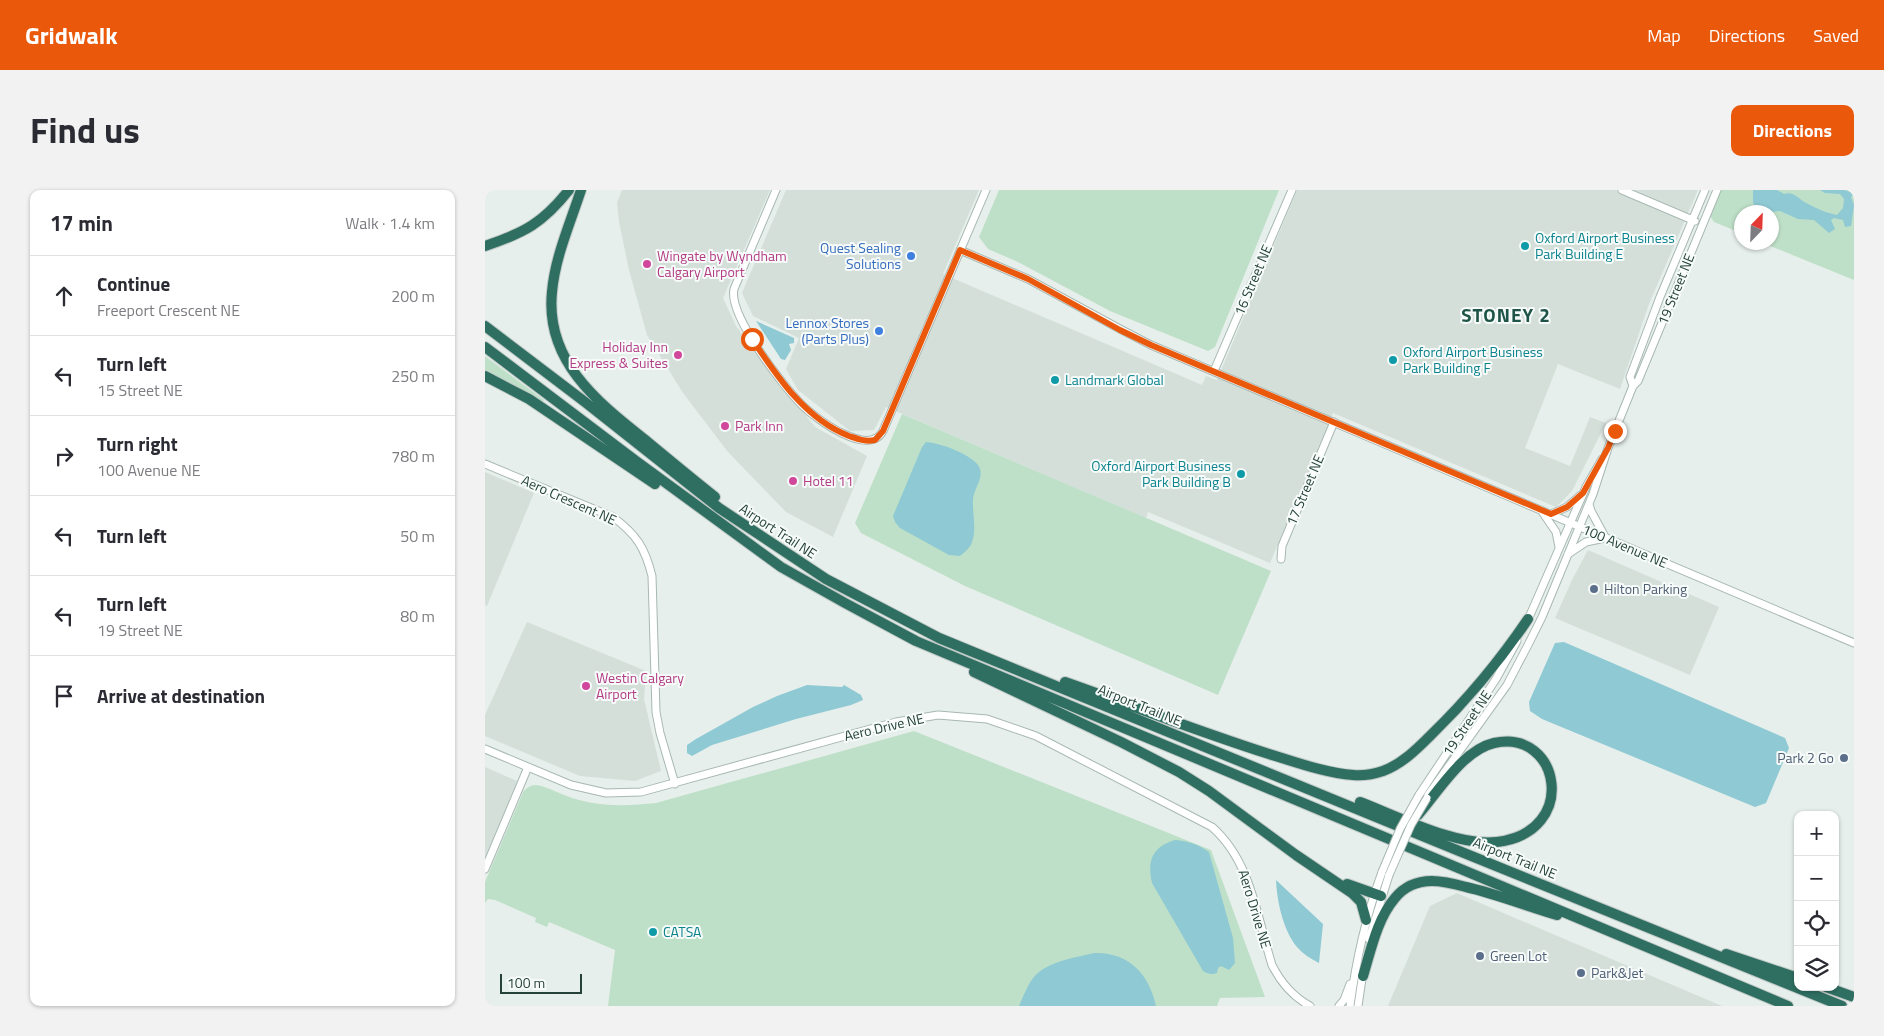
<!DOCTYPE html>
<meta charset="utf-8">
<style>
body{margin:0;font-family:"Titillium Web",sans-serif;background:#f2f2f3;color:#2b2b33}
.controls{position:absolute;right:15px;bottom:15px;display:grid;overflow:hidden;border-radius:10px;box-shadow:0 1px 4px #0004}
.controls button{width:45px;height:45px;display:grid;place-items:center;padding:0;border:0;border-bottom:1px solid #e1e1e2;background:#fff;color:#2b2b33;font:25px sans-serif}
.compass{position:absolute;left:1249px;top:15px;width:45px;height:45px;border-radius:50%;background:#fff;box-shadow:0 1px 4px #0004;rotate:23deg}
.scale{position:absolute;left:15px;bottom:12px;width:82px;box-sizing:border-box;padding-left:5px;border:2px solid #24423a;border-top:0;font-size:14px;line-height:18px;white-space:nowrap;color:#24423a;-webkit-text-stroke:4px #f7fbf9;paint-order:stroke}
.stop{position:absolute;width:15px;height:15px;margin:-11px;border:4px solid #ea580c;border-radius:50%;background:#fff}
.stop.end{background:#ea580c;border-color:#fff;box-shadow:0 1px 5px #0008}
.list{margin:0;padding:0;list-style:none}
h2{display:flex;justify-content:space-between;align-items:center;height:65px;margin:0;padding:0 20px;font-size:21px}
h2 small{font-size:16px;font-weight:400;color:#7c7c81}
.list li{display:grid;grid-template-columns:32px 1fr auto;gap:15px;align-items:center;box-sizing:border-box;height:80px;padding:0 20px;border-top:1px solid #e1e1e2}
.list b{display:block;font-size:19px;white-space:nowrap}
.list p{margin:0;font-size:16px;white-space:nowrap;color:#7c7c81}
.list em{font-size:16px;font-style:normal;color:#7c7c81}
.icon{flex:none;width:28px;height:28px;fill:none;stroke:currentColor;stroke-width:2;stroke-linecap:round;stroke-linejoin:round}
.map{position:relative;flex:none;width:1369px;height:816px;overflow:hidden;border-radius:10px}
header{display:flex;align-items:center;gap:30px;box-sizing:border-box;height:70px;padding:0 25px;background:#ea580c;color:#fff}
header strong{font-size:24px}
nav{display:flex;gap:28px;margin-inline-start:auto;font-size:18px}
.intro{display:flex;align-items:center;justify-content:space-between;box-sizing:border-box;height:120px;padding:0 30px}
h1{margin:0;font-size:35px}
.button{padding:12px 22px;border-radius:10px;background:#ea580c;color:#fff;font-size:18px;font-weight:700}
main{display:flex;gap:30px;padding:0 30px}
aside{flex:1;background:#fff;border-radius:10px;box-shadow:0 1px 4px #0004}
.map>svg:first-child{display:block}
</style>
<header>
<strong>Gridwalk</strong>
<nav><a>Map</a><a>Directions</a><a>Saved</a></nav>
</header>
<div class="intro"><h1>Find us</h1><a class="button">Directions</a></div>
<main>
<aside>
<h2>17 min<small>Walk · 1.4 km</small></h2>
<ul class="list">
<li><svg class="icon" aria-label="ahead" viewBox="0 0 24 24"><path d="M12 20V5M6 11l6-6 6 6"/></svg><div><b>Continue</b><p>Freeport Crescent NE</p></div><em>200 m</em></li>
<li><svg class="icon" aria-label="left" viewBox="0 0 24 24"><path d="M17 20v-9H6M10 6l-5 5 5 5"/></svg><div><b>Turn left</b><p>15 Street NE</p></div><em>250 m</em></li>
<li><svg class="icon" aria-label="right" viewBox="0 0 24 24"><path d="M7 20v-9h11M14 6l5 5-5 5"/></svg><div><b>Turn right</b><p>100 Avenue NE</p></div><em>780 m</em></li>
<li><svg class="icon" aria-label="left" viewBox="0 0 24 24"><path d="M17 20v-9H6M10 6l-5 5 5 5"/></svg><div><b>Turn left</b></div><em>50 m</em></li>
<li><svg class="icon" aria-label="left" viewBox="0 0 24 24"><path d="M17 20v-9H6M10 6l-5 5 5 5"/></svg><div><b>Turn left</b><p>19 Street NE</p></div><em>80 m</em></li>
<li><svg class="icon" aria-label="arrive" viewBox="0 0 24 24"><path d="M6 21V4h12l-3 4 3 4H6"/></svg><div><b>Arrive at destination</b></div></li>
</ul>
</aside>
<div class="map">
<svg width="1369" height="816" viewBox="0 0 1369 816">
<rect width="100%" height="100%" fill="#e6efeb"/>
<!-- built -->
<path fill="#d4dfda" d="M 137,0 L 285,0 L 238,108 L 251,136 L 330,237 L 382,266 L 348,347 L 301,322 L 243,262 L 198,203 L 162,145 L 144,80 L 134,32 L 132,13 Z
M 301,0 L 494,0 L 458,84 L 717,195 L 721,186 L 732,190 L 812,0 L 1213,0 L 1164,114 L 1135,199 L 1073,174 L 1040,258 L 1085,276 L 1105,227 L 1121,233 L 1087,301 L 1071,317 L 848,223 L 785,373 L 663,322 L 661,328 L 401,217 L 389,240 L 365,241 L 313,200 L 301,179 L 314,148 L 268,126 L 257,103 Z
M 0,282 L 49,303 L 2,416 L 0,415 Z
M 1103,360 L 1234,417 L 1205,485 L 1070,428 L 1087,390 Z
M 42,432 L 161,481 L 159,509 L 176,581 L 150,591 L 95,586 L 0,546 L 0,525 Z
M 0,577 L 32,591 L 0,669 Z
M 972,703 L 1016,722 L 1237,816 L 903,816 L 945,716 Z"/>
<!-- green -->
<path fill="#bfe0c8" d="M 514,0 L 794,0 L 730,157 L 723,161 L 625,121 L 533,72 L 503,59 L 494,47 Z
M 1236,0 L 1369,0 L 1369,90 L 1278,53 L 1286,52 L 1286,22 L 1256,22 L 1256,43 L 1229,32 L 1225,26 Z
M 0,166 L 59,210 L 56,213 L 0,182 Z
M 417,224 L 786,381 L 733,505 L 480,396 L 376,343 L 370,333 Z
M 429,541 L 726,660 L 780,807 L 735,808 L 732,816 L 123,816 L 130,760 L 64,732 L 62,737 L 50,732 L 51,728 L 10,710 L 3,709 L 0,713 L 0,692 L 38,602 C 42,598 45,595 51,595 C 61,596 77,605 87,608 C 115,617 142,616 171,613 Z"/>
<!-- water -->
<path fill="#8ec9d4" d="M 1268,0 L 1292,0 L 1299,4 C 1309,1 1313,9 1321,13 C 1331,18 1341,23 1352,25 L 1358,18 L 1359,9 L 1355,4 L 1340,3 L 1335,0 L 1369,0 L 1369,4 L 1366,7 L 1369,15 L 1366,36 L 1360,37 L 1358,30 L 1349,28 L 1346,30 L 1350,39 L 1344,43 L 1329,30 L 1313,29 L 1295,21 L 1284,22 L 1272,18 L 1268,13 Z
M 271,131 L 309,148 L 309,153 L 304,154 L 306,160 L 300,170 L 296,169 Z
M 441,252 C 453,252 492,266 495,279 C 498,289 489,299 488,309 C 487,322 492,339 487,352 C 485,358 480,362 475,366 L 464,365 L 415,338 L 410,332 L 408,326 L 437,257 Z
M 1079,452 L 1300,548 L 1304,558 L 1281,613 L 1270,617 L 1057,529 L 1045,521 L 1044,512 L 1070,453 Z
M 322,495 L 357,497 L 359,495 L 376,505 L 378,510 L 366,515 L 311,529 L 227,555 L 207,566 L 202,563 L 202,555 L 211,549 L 268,517 L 292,506 Z
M 690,650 C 703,651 713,654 724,662 L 748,748 L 750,773 L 744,780 L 736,776 L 733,778 L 732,783 C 727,785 723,784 718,781 L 667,693 C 662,671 667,657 690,650 Z
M 791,690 L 838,734 L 834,773 C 826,769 818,764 812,757 C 798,740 792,711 791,690 Z
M 609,763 C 643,762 664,783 671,816 L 534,816 C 538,807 542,796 548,788 C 562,771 589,768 609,763 Z"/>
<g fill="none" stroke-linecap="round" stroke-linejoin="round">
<!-- minor casing -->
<g stroke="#a8b8b2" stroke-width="9">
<path id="minor" d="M 291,0 L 249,99 C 243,125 298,196 317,215 C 331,229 384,268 398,241 L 501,0
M 1137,0 L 1210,31
M 475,60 L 543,89 L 635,139 L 666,155 L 1369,453
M 729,181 L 807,0
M 1148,196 L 1145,187 L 1175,107 L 1220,0
M 0,274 L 128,327 C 152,345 160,358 167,386 L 171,522 L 175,543 L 190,594
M 1104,314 L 1106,321 L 1120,347
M 1056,320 L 1071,342 L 1074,357
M 1066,324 L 1082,317 L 1096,305
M 1083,364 L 1101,352 L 1120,348
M 796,369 L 797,356 L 849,232
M 1042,432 L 1101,297 L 1117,269
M 0,559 L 86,595 L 121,603 L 156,602 L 411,532 L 453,525 L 502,529 L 551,546 L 727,637 C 766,671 772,727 787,775 C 796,793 807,806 825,816
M 934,605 L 1011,489 L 1032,451
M 943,605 L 1022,495 L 1043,455 L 1057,427 L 1108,304 L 1123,258 L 1148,196 L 1153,191 L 1232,0
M 0,679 L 43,577
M 884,749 L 904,685
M 854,816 L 859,810 L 865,794
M 865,816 C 871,770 881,726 897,682
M 873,816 L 878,782"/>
</g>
<!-- highway casing -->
<g stroke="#c2cac8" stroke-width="12">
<path id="highway" d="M 96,0 C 85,34 70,67 67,102 C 60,170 111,211 159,249 C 182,268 206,288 230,307
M 0,56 C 39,43 58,33 84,0
M 0,136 L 100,212 L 234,318 L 341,389 L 454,448 C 755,570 1055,696 1357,816
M 0,157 L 151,271 L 296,377 L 360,413 L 431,451 L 1303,816
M 0,186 L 44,209 L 170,294
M 489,482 L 636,552 L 694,582 L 724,601 L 811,665 L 867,703 L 876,712 L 881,730
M 580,492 C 648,516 715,542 784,564 C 811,572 840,583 868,585 C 878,586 889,584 898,581 C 917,574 932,559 946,545 C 983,509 1014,472 1043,429
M 875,612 C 912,626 972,657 1012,652 C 1095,642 1075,538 1009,553 C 978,560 953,602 933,625
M 862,694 L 896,706
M 1241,764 L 1313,788
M 878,786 C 886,760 892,729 910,708 C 919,697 932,691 947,691 C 958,691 970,694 981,697 C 1012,704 1041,716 1072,725
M 1341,797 L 1369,807"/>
</g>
<!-- minor -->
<use href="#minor" stroke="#fff" stroke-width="7"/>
<!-- highway -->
<use href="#highway" stroke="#2f6f62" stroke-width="10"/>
<!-- minor-bridge casing -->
<g stroke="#a8b8b2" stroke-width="9" stroke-linecap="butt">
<path id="minor-bridge" d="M 897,682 L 915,639 L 934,605
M 904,685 L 926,635 L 942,608"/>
</g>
<!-- minor-bridge -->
<use href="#minor-bridge" stroke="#fff" stroke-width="7"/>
</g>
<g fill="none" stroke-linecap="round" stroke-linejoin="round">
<!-- route -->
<path stroke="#ea580c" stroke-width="6" d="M 267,149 C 292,186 320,229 364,246 C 373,249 380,252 390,250 L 398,241 L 475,60 L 543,89 L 635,140 L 666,155 L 1066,324 L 1082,317 L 1098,303 L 1123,258 L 1130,241"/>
</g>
<!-- markers -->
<g fill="#0f9aa8" stroke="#f7fbf9" stroke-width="2">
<circle cx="1040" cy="56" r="5"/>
<circle cx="908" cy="170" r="5"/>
<circle cx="570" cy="190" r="5"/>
<circle cx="756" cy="284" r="5"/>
<circle cx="168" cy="742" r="5"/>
</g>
<g fill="#3f7fe0" stroke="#f7fbf9" stroke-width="2">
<circle cx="426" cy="66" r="5"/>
<circle cx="394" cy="141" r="5"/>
</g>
<g fill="#d1479c" stroke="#f7fbf9" stroke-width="2">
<circle cx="162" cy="74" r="5"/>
<circle cx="193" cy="165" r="5"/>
<circle cx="240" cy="236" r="5"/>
<circle cx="308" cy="291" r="5"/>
<circle cx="101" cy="496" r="5"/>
</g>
<g fill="#5c6f8a" stroke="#f7fbf9" stroke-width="2">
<circle cx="1109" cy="399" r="5"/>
<circle cx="1359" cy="568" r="5"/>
<circle cx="995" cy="766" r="5"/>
<circle cx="1096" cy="783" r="5"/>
</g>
<g text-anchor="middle" stroke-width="4" stroke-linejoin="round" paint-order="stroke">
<!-- culture labels -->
<g font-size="14" fill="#0d838f" stroke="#f7fbf9" text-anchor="start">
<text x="1050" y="53">Oxford Airport Business<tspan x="1050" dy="16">Park Building E</tspan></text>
<text x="918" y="167">Oxford Airport Business<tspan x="918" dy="16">Park Building F</tspan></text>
<text x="580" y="195">Landmark Global</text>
<text x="746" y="281" text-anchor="end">Oxford Airport Business<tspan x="746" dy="16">Park Building B</tspan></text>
<text x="178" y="747">CATSA</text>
</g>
<!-- shop labels -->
<g font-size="14" fill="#366cbe" stroke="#f7fbf9" text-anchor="end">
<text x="416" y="63">Quest Sealing<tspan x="416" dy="16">Solutions</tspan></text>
<text x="384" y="138">Lennox Stores<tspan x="384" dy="16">(Parts Plus)</tspan></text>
</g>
<!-- hotel labels -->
<g font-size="14" fill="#b23c85" stroke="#f7fbf9" text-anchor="start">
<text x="172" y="71">Wingate by Wyndham<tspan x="172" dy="16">Calgary Airport</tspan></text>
<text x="183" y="162" text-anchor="end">Holiday Inn<tspan x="183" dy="16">Express &amp; Suites</tspan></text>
<text x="250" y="241">Park Inn</text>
<text x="318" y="296">Hotel 11</text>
<text x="111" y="493">Westin Calgary<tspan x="111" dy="16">Airport</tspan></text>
</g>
<!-- street labels -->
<g font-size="14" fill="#24423a" stroke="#f7fbf9">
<text transform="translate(768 90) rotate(-67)" y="5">16 Street NE</text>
<text transform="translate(1191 99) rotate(-68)" y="5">19 Street NE</text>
<text transform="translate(820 300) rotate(-67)" y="5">17 Street NE</text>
<text transform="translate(84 310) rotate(24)" y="5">Aero Crescent NE</text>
<text transform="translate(293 341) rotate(33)" y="5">Airport Trail NE</text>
<text transform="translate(1140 356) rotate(23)" y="5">100 Avenue NE</text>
<text transform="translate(655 515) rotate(22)" y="5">Airport Trail NE</text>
<text transform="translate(982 533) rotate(-56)" y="5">19 Street NE</text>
<text transform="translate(399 537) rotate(-13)" y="5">Aero Drive NE</text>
<text transform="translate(1030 668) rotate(22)" y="5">Airport Trail NE</text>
<text transform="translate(770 719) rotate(73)" y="5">Aero Drive NE</text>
</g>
<!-- service labels -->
<g font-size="14" fill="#4e5e75" stroke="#f7fbf9" text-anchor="start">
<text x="1119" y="404">Hilton Parking</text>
<text x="1349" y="573" text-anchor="end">Park 2 Go</text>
<text x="1005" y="771">Green Lot</text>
<text x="1106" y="788">Park&amp;Jet</text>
</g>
<!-- district labels -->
<g font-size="19" font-weight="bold" letter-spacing="1" fill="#1f5548" stroke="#f7fbf9">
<text x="1021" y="132">STONEY 2</text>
</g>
</g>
</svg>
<div class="controls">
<button>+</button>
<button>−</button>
<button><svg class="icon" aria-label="locate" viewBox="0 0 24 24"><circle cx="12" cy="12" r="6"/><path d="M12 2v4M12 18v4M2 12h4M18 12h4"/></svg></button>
<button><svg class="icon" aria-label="layers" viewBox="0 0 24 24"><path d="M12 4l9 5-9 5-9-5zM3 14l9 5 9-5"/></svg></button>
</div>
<svg class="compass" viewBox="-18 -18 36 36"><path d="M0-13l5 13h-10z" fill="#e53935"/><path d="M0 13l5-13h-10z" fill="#7c7c81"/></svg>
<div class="scale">100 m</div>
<div class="stop" style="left:267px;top:149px"></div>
<div class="stop end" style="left:1130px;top:241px"></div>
</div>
</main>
